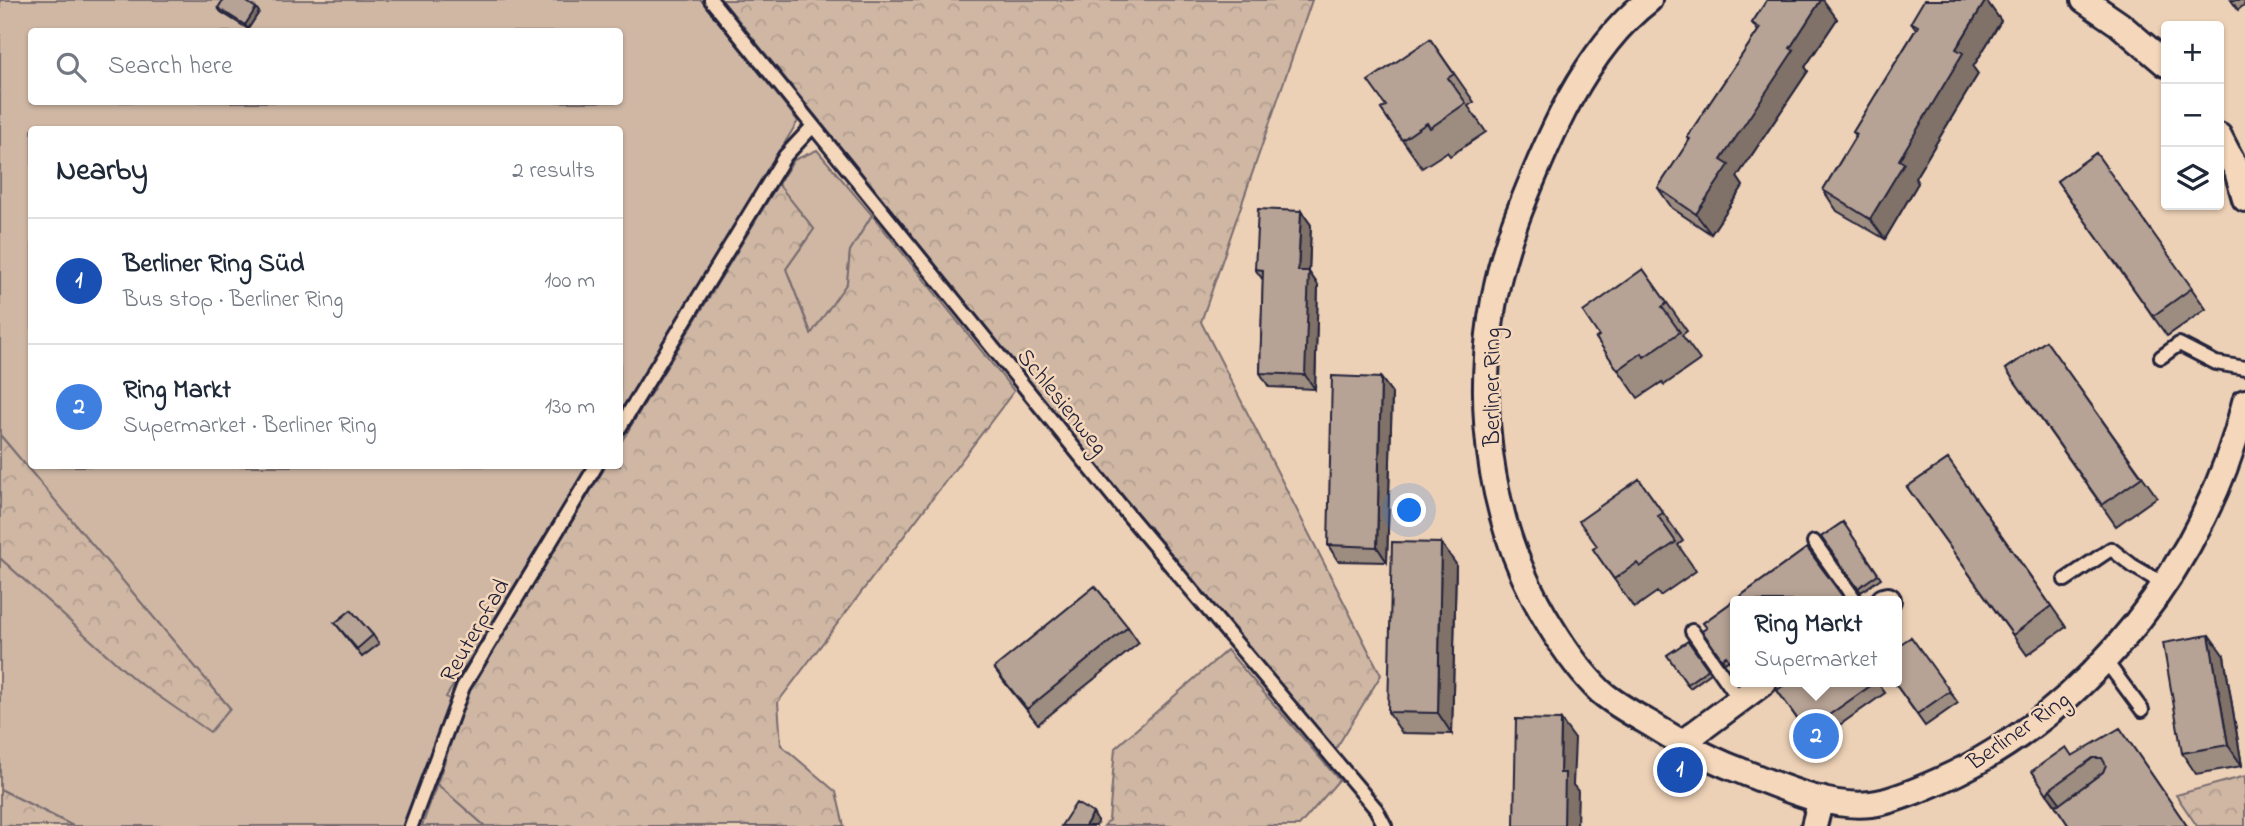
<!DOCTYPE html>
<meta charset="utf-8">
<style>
body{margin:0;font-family:"Indie Flower",sans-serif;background:#f6f6f7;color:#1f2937}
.controls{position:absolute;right:21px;top:21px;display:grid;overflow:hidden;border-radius:7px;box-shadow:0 2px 5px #0004}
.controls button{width:63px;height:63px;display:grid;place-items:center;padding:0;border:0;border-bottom:2px solid #e0e1e3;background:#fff;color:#1f2937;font:35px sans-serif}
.you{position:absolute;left:1410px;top:511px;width:24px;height:24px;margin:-18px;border:5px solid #fff;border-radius:50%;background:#1a73e8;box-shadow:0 0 0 10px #1a73e833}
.badge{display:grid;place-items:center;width:46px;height:46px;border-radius:50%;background:#22223b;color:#fff;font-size:23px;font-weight:700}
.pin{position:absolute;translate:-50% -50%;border:4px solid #fff;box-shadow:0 2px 7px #0006}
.popup{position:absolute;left:1730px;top:596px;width:172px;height:91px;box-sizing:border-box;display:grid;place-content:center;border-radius:7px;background:#fff;filter:drop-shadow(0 2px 5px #0005);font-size:23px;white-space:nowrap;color:#747a83}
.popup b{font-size:26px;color:#1f2937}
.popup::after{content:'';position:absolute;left:50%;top:100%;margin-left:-14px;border:14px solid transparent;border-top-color:#fff}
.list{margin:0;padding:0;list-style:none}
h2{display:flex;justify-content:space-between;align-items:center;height:91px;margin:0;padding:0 28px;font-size:30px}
h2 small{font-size:23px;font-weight:400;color:#747a83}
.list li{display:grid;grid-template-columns:46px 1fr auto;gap:21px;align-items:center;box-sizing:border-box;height:126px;padding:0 28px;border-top:2px solid #e0e1e3}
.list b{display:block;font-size:26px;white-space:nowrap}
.list p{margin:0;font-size:23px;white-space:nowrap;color:#747a83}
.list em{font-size:23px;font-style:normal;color:#747a83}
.icon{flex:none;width:38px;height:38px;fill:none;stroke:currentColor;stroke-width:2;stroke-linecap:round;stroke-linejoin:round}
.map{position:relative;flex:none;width:2245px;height:826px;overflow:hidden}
.search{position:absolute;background:#fff;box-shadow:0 2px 5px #0004;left:28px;top:28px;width:595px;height:77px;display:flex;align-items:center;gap:18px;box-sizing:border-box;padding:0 24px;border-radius:7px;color:#747a83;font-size:26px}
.panel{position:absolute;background:#fff;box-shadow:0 2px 5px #0004;left:28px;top:126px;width:595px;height:343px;border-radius:7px}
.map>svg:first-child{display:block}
</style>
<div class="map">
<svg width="2245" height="826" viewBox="0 0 2245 826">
<defs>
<pattern id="forest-crowns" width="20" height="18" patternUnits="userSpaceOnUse" patternTransform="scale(1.75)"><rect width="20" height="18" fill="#cfb7a4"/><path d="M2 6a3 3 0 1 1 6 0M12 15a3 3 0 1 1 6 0" fill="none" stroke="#b19d8e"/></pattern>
</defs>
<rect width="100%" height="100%" fill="#edd1b6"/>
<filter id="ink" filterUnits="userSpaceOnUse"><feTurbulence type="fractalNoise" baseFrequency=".0143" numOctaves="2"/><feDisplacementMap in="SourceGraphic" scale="14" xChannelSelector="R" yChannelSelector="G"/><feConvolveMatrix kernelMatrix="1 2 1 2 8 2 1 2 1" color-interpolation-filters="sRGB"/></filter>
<g filter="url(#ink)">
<!-- green -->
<path fill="#cfb7a4" stroke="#786c70" stroke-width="2" fill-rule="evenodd" d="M 0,0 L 701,0 L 798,121 L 620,413 L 620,130 L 32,130 L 32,466 L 588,466 L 446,697 L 452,701 L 403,826 L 73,826 L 0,789 L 0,558 L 134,679 L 210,731 L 230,708 L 0,435 ZM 32,32 L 620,32 L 620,102 L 32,102 Z
M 817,150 L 872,215 L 850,251 L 847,283 L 812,335 L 786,269 L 814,229 L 778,184 L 794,160 Z
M 437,784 L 485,826 L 422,826 Z"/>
<!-- forest -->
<path fill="url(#forest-crowns)" stroke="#786c70" stroke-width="2" d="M 722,0 L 1312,0 L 1201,322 L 1381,675 L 1332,755 Z
M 778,184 L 814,229 L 786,269 L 811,334 L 847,283 L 850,251 L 872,215 L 1014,391 L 778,702 L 781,745 L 836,792 L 844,826 L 485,826 L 437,784 L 468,692 L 606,466 L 620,466 L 620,444 Z
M 0,435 L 230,708 L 210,732 L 134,679 L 0,558 Z
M 1227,650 L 1339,780 L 1299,826 L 1104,826 L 1109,820 L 1115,748 Z
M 2245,776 L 2245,826 L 2197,826 L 2176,795 Z
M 0,789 L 73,826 L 0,826 Z"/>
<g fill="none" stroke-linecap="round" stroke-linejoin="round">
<!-- lane casing -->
<g stroke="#22223b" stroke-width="18">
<path id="lane" d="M 711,0 L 1125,511 L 1376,809 L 1385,826
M 2161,357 L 2179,344 L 2216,363 L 2245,368
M 620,427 L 785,156 L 813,126
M 1814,542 L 1856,601
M 2065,580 L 2111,549 L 2133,566 L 2164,584
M 1692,631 L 1739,699
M 2105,660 L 2142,710
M 411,826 L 463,687 L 596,466"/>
</g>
<!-- street casing -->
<g stroke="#22223b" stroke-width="30">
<path id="street" d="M 1649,0 C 1584,50 1547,141 1518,215 C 1467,346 1476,508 1551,627 C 1565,650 1581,673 1601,692 C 1615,704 1633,714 1649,723 C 1678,741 1705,757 1736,769 C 1776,785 1827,809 1871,804 C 1892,802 1921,789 1941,780 C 2089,714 2208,559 2245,402
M 2084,0 L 2119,24 L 2166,64
M 2219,136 L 2237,171 L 2245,199
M 1884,601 L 1888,600
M 1682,743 L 1764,682
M 1814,826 L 1821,799"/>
</g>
<!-- lane -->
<use href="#lane" stroke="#f5d8bb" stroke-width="12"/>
<!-- street -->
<use href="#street" stroke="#f5d8bb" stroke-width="24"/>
</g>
<!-- wall -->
<path fill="#9d8c80" stroke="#22223b" stroke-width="2" d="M 1767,0 L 1823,0 L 1837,19 L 1805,67 L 1808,71 L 1737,177 L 1743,186 L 1711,234 L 1672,208 L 1658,188 L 1689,141 L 1687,137 L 1758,31 L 1752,23 Z
M 1986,0 L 2001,21 L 1973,67 L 1978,74 L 1915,178 L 1918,183 L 1885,239 L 1837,211 L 1823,190 L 1856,135 L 1853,132 L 1916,29 L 1911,22 Z
M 2231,0 L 2245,0 L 2244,5 L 2238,10 Z
M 218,8 L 256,8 L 259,12 L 248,29 L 221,12 Z
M 1430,39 L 1474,102 L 1468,106 L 1486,132 L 1450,156 L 1447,152 L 1422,168 L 1381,109 L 1386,106 Z
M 2096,153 L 2206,309 L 2167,336 L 2057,181 Z
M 1301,211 L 1311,225 L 1309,272 L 1318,285 L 1315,389 L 1269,387 L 1260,373 L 1263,280 L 1255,269 Z
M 1643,269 L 1687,331 L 1682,335 L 1700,360 L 1664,385 L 1662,382 L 1638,398 L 1596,338 L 1599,336 Z
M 2046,341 L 2157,497 L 2116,526 L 2006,369 Z
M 1381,378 L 1392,393 L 1387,562 L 1338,561 L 1328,545 Z
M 1948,459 L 2066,627 L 2027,655 L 1907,487 Z
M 1639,479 L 1683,541 L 1678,545 L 1696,571 L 1660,596 L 1657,592 L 1634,608 L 1593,549 L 1597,547 Z
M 1843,522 L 1881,578 L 1861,592 L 1821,537 Z
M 1807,548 L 1845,601 L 1735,601 L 1735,669 L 1729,660 L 1725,663 L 1702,631 L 1707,628 L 1703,623 Z
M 1456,564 L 1452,734 L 1402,733 L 1388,712 Z
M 335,623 L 373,635 L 379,644 L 362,657 Z
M 1128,627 L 1139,643 L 1038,724 L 1005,683 L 994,668 Z
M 1911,637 L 1958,703 L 1925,726 L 1894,682 Z
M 1688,641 L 1711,673 L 1690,688 L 1667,655 Z
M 2224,656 L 2242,766 L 2196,774 L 2182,753 Z
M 1877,682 L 1885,693 L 1814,743 L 1777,690 Z
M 2120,728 L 2187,826 L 2069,826 L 2032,771 L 2073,756 Z"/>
<!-- shaded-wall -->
<path fill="#807268" stroke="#22223b" stroke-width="2" d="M 1821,0 L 1823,0 L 1837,19 L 1805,67 L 1808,71 L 1737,177 L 1743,186 L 1711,234 L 1696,214 L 1721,160 L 1790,48 Z
M 1986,0 L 2001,21 L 1973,67 L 1978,74 L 1915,178 L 1918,183 L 1885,239 L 1870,219 L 1899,160 L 1956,49 Z
M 256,8 L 259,12 L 248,29 L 245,25 Z
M 1301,211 L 1311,225 L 1309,272 L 1318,285 L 1315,389 L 1305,375 L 1298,271 Z
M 1381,378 L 1392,393 L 1387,562 L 1377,547 Z
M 1441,543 L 1456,564 L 1452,734 L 1438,713 Z
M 2209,635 L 2224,656 L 2242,766 L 2228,745 Z
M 1561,720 L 1575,739 L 1573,785 L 1578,791 L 1577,826 L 1564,826 L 1560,773 Z
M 2050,789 L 2061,804 L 2058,808 L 2047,794 Z
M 1093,813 L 1098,822 L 1096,826 L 1085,826 Z"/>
<!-- building -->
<path fill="#b7a395" stroke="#22223b" stroke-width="2" d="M 223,0 L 244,0 L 256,8 L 245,25 L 218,8 Z
M 1767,0 L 1821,0 L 1790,48 L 1794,50 L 1721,160 L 1729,165 L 1696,214 L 1658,188 L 1690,139 L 1687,137 L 1760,28 L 1752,23 Z
M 1924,0 L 1986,0 L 1956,49 L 1963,53 L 1899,160 L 1904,163 L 1870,219 L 1823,190 L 1857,134 L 1853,132 L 1918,26 L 1911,22 Z
M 1430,39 L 1454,74 L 1448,78 L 1466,103 L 1430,128 L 1427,123 L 1402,140 L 1381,109 L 1386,106 L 1368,81 Z
M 2096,153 L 2192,288 L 2153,316 L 2057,181 Z
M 1258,209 L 1301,211 L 1298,271 L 1309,271 L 1305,375 L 1260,373 L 1263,270 L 1255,269 Z
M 1643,269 L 1667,303 L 1662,307 L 1680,332 L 1644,357 L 1642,353 L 1618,370 L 1596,338 L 1599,336 L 1583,312 Z
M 2046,341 L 2142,477 L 2102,505 L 2006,369 Z
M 1332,376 L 1381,378 L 1377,547 L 1328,545 Z
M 1948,459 L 2051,606 L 2013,635 L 1907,487 Z
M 1639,479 L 1663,513 L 1658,516 L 1676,542 L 1640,567 L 1637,563 L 1614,579 L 1593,549 L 1597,546 L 1579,521 Z
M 1843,522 L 1878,574 L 1858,588 L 1821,537 Z
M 1392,542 L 1441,543 L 1438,713 L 1388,712 Z
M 1807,548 L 1843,597 L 1837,601 L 1735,601 L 1735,669 L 1726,656 L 1722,659 L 1702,631 L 1707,628 L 1703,623 Z
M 1095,586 L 1128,627 L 1027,709 L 994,668 Z
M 351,610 L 373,635 L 357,649 L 335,623 Z
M 2209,635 L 2228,745 L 2182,753 L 2163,643 Z
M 1911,637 L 1950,691 L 1917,714 L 1894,682 L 1896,682 L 1896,647 Z
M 1688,641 L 1708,669 L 1687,684 L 1667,655 Z
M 1789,682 L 1876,682 L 1806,731 L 1777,690 Z
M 1516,719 L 1561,720 L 1560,773 L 1565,773 L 1564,826 L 1514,826 Z
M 2120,728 L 2187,826 L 2069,826 L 2055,805 L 2061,803 L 2103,772 L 2106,765 L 2102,758 L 2093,758 L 2050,789 L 2047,794 L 2032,771 L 2066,747 L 2072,756 Z
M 1076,803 L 1093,813 L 1085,826 L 1061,826 Z"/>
</g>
<g text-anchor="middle" stroke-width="5" stroke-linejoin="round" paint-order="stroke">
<!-- street labels -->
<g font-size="24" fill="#22223b" stroke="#f5d8bb">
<text transform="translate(1491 387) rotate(-90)" y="8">Berliner Ring</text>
<text transform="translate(1063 401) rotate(51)" y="8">Schlesienweg</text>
<text transform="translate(474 630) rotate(-60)" y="8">Reuterpfad</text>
<text transform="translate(2018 730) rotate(-35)" y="8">Berliner Ring</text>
</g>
</g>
</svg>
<div class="controls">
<button>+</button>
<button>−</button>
<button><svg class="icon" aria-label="layers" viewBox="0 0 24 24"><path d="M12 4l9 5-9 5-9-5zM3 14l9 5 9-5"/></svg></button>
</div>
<div class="you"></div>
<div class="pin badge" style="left:1680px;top:770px;background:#1a4fb4">1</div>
<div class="pin badge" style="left:1816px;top:736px;background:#3f7fe0">2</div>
<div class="popup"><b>Ring Markt</b>Supermarket</div>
<div class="search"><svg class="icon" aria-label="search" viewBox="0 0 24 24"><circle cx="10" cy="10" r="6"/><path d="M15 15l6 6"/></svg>Search here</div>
<section class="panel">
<h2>Nearby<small>2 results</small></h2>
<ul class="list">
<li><span class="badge" style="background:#1a4fb4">1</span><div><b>Berliner Ring Süd</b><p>Bus stop · Berliner Ring</p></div><em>100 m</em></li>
<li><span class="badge" style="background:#3f7fe0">2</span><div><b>Ring Markt</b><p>Supermarket · Berliner Ring</p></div><em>130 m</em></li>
</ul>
</section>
</div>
